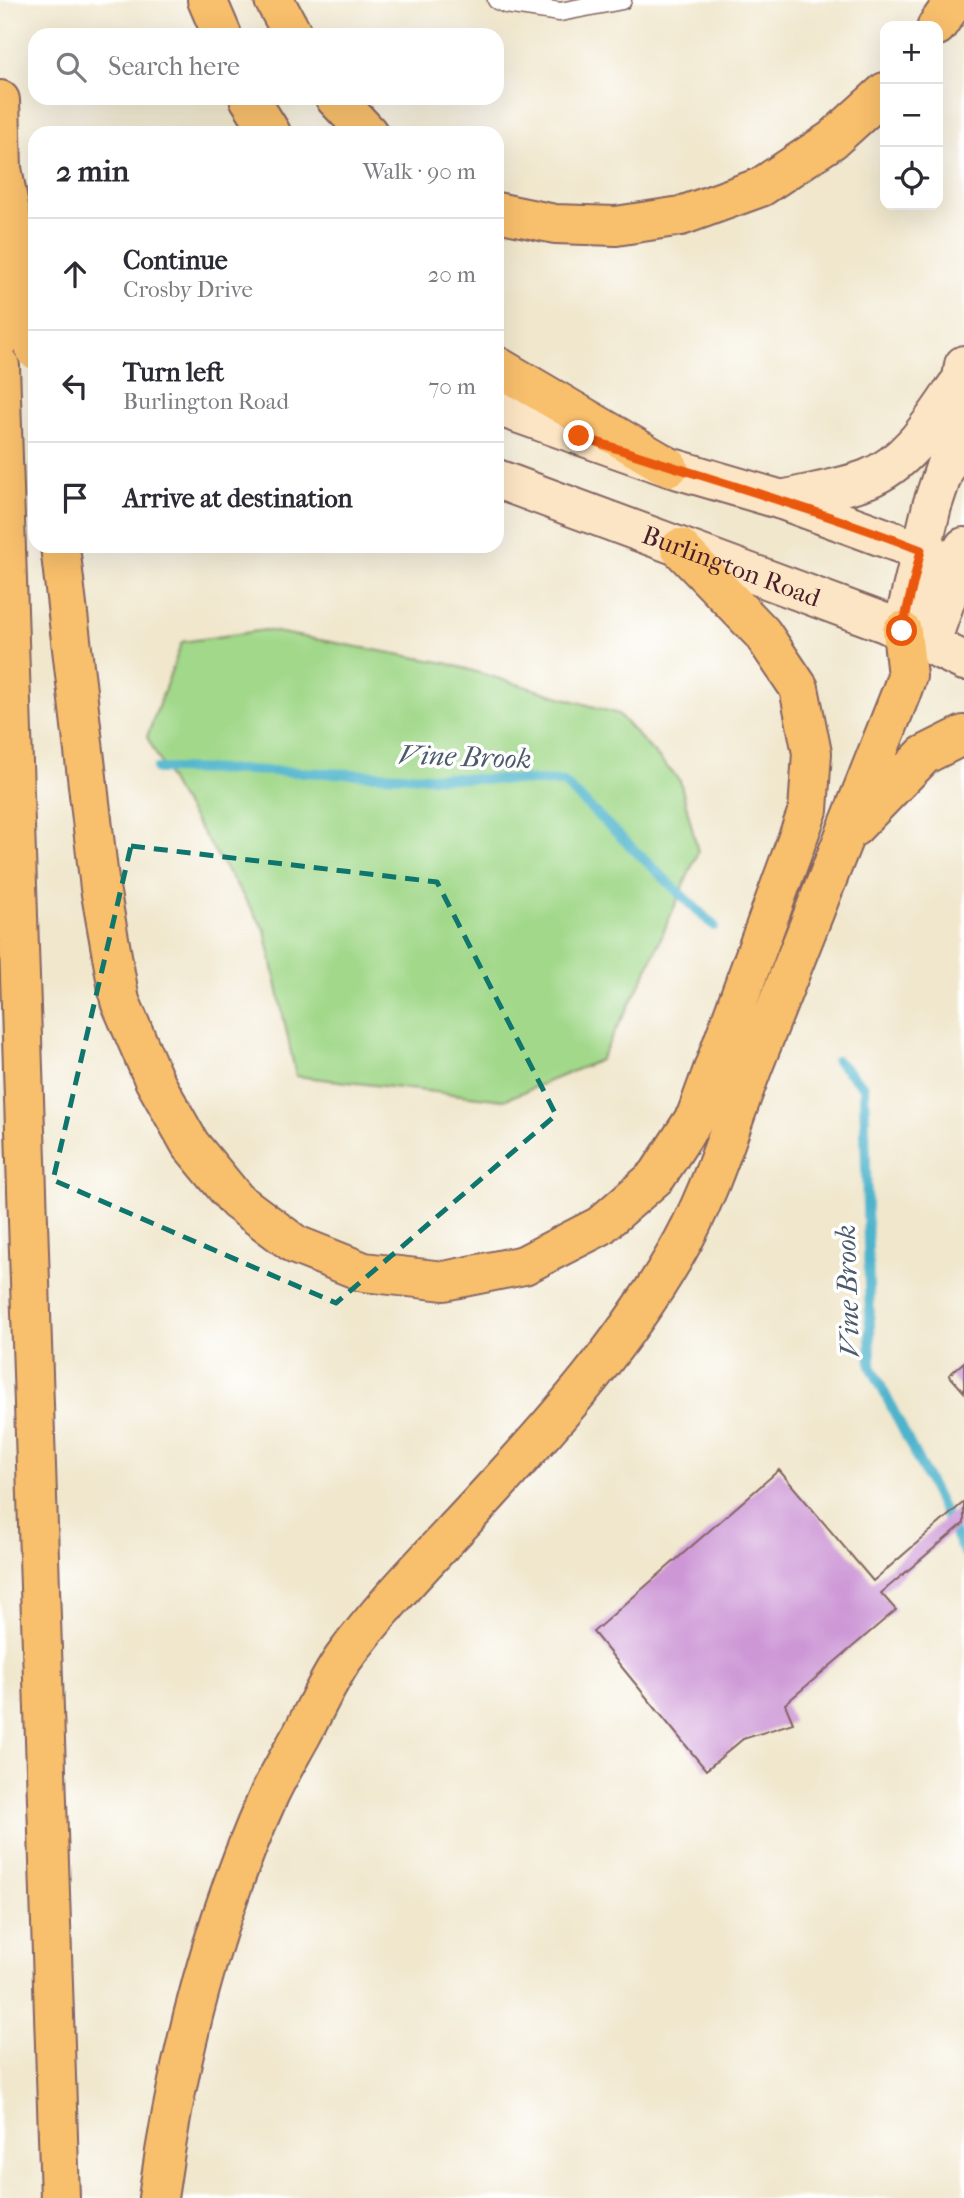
<!DOCTYPE html>
<meta charset="utf-8">
<style>
body{margin:0;font-family:"IM FELL French Canon",serif;background:#f7f7f7;color:#2b2b33}
.controls{position:absolute;right:21px;top:21px;display:grid;overflow:hidden;border-radius:14px;box-shadow:0 7px 28px #0002}
.controls button{width:63px;height:63px;display:grid;place-items:center;padding:0;border:0;border-bottom:2px solid #e1e1e2;background:#fff;color:#2b2b33;font:35px sans-serif}
.stop{position:absolute;width:21px;height:21px;margin:-16px;border:5px solid #ea580c;border-radius:50%;background:#fff}
.stop.end{background:#ea580c;border-color:#fff;box-shadow:0 2px 7px #0008}
.list{margin:0;padding:0;list-style:none}
h2{display:flex;justify-content:space-between;align-items:center;height:91px;margin:0;padding:0 28px;font-size:30px}
h2 small{font-size:23px;font-weight:400;color:#7c7c81}
.list li{display:grid;grid-template-columns:46px 1fr auto;gap:21px;align-items:center;box-sizing:border-box;height:112px;padding:0 28px;border-top:2px solid #e1e1e2}
.list b{display:block;font-size:26px;white-space:nowrap}
.list p{margin:0;font-size:23px;white-space:nowrap;color:#7c7c81}
.list em{font-size:23px;font-style:normal;color:#7c7c81}
.icon{flex:none;width:38px;height:38px;fill:none;stroke:currentColor;stroke-width:2;stroke-linecap:round;stroke-linejoin:round}
.map{position:relative;flex:none;width:964px;height:2198px;overflow:hidden}
.search{position:absolute;background:#fff;box-shadow:0 7px 28px #0002;left:28px;top:28px;width:476px;height:77px;display:flex;align-items:center;gap:18px;box-sizing:border-box;padding:0 24px;border-radius:21px;color:#7c7c81;font-size:26px}
.panel{position:absolute;background:#fff;box-shadow:0 7px 28px #0002;left:28px;top:126px;width:476px;height:427px;border-radius:21px}
.map>svg:first-child{display:block}
</style>
<div class="map">
<svg width="964" height="2198" viewBox="0 0 964 2198">
<rect width="100%" height="100%" fill="#fff"/>
<filter id="ink" filterUnits="userSpaceOnUse"><feTurbulence type="fractalNoise" baseFrequency=".0143" numOctaves="2"/><feDisplacementMap in="SourceGraphic" scale="14" xChannelSelector="R" yChannelSelector="G"/><feConvolveMatrix kernelMatrix="1 2 1 2 8 2 1 2 1" color-interpolation-filters="sRGB"/></filter>
<filter id="wash" filterUnits="userSpaceOnUse"><feTurbulence type="fractalNoise" baseFrequency=".00686" numOctaves="4" result="noise"/><feDisplacementMap in="SourceGraphic" scale="28" xChannelSelector="R" yChannelSelector="G"/><feGaussianBlur stdDeviation="1.57" result="paint"/><feColorMatrix in="noise" values="0 0 0 0 0 0 0 0 0 0 0 0 0 0 0 0 0 1.4 0 .05"/><feComposite in="paint" operator="in"/></filter>
<g filter="url(#wash)">
<rect width="100%" height="100%" fill="#f0e7cd"/>
<!-- green -->
<path fill="#a1d889" stroke="#767c5a" stroke-width="2" d="M 265,630 L 446,663 L 618,714 L 680,781 L 698,852 L 644,977 L 600,1060 L 504,1100 L 296,1076 L 265,930 L 175,790 L 147,737 L 182,642 Z"/>
<g fill="none" stroke-linecap="round" stroke-linejoin="round">
<!-- stream -->
<path stroke="#4eb4cc" stroke-width="10" d="M 157,769 L 245,770 L 563,782 L 714,926
M 837,1061 L 864,1087 L 871,1366 L 964,1552"/>
</g>
<g id="blocks">
<!-- building -->
<path fill="#cd97d6" d="M 964,1362 L 964,1392 L 949,1375 Z
M 779,1470 L 873,1581 L 964,1502 L 964,1523 L 881,1593 L 896,1610 L 785,1704 L 793,1723 L 743,1739 L 706,1770 L 593,1632 Z"/>
</g>
</g>
<g filter="url(#ink)">
<use href="#blocks" fill-opacity="0" stroke="#846564" stroke-width="2"/>
<g fill="none" stroke-linecap="round" stroke-linejoin="round">
<!-- lane casing -->
<g stroke="#846564" stroke-width="21">
<path id="lane" d="M 497,0 L 506,4 L 560,12 L 622,0"/>
</g>
<!-- secondary casing -->
<g stroke="#846564" stroke-width="42">
<g id="secondary">
<path d="M 497,406 L 669,467 L 782,500 L 964,567"/>
<path id="s1" d="M 497,479 L 885,623 L 964,661"/>
<path d="M 782,500 C 809,493 840,489 867,479 C 908,463 933,421 957,386"/>
<path d="M 902,631 L 932,506 L 952,446 L 964,365"/>
<path d="M 930,645 L 964,547"/>
</g>
</g>
<!-- highway casing -->
<g stroke="#846564" stroke-width="42">
<path id="highway" d="M 207,0 L 222,35
M 274,0 L 293,35
M 937,26 L 955,0
M 249,98 L 271,133
M 335,98 L 368,133
M 0,100 L 2,168
M 497,212 L 555,224 L 616,226 L 681,216 L 761,187 L 832,140 L 885,92
M 0,366 L 60,2198
M 497,366 L 669,467
M 60,546 L 100,888 L 120,1001 L 154,1080 L 190,1144 L 237,1201 L 296,1245 L 364,1272 L 444,1281 L 524,1265 L 600,1226 L 657,1176 L 696,1116 L 808,810 L 812,753 L 799,688 L 762,633 L 680,548
M 854,827 L 924,755 L 964,735
M 158,2198 C 177,2061 212,1921 269,1795 C 279,1774 291,1754 302,1734 C 315,1710 327,1682 343,1659 C 386,1600 440,1547 490,1492 C 557,1419 624,1343 674,1257 C 712,1193 729,1127 756,1059 C 804,937 852,815 901,693 L 907,676 L 902,631"/>
</g>
<!-- lane -->
<use href="#lane" stroke="#fff" stroke-width="18"/>
<!-- secondary -->
<use href="#secondary" stroke="#fce5c4" stroke-width="38"/>
<!-- highway -->
<use href="#highway" stroke="#f8bf6c" stroke-width="38"/>
<!-- highway-bridge casing -->
<g stroke="#846564" stroke-width="42" stroke-linecap="butt">
<path id="highway-bridge" d="M 2,168 L 35,350
M 0,339 L 1,257"/>
</g>
<!-- highway-bridge -->
<use href="#highway-bridge" stroke="#f8bf6c" stroke-width="38"/>
</g>
</g>
<g fill="none" stroke-linecap="round" stroke-linejoin="round" filter="url(#ink)">
<!-- route -->
<path stroke="#ea580c" stroke-width="9" d="M 579,436 C 693,475 809,506 921,550 L 902,631"/>
</g>
<!-- marked area -->
<path fill="none" stroke="#0f766e" stroke-width="5" stroke-dasharray="14 9" stroke-linejoin="round" d="M 131,846 L 437,882 L 556,1115 L 336,1303 L 53,1180 Z"/>
<g text-anchor="middle" stroke-width="7" stroke-linejoin="round" paint-order="stroke">
<!-- street labels -->
<g font-size="26" fill="#4a1f2b" stroke="#fff">
<text dy="9" stroke="none"><textPath href="#s1" startOffset="250">Burlington Road</textPath></text>
</g>
<!-- water labels -->
<g font-size="28" font-style="italic" fill="#4c5b6b" stroke="#fff">
<text transform="translate(465 756) rotate(2)" y="10">Vine Brook</text>
<text transform="translate(847 1291) rotate(-92)" y="10">Vine Brook</text>
</g>
</g>
</svg>
<div class="controls">
<button>+</button>
<button>−</button>
<button><svg class="icon" aria-label="locate" viewBox="0 0 24 24"><circle cx="12" cy="12" r="6"/><path d="M12 2v4M12 18v4M2 12h4M18 12h4"/></svg></button>
</div>
<div class="stop" style="left:902px;top:631px"></div>
<div class="stop end" style="left:579px;top:436px"></div>
<div class="search"><svg class="icon" aria-label="search" viewBox="0 0 24 24"><circle cx="10" cy="10" r="6"/><path d="M15 15l6 6"/></svg>Search here</div>
<section class="panel">
<h2>2 min<small>Walk · 90 m</small></h2>
<ul class="list">
<li><svg class="icon" aria-label="ahead" viewBox="0 0 24 24"><path d="M12 20V5M6 11l6-6 6 6"/></svg><div><b>Continue</b><p>Crosby Drive</p></div><em>20 m</em></li>
<li><svg class="icon" aria-label="left" viewBox="0 0 24 24"><path d="M17 20v-9H6M10 6l-5 5 5 5"/></svg><div><b>Turn left</b><p>Burlington Road</p></div><em>70 m</em></li>
<li><svg class="icon" aria-label="arrive" viewBox="0 0 24 24"><path d="M6 21V4h12l-3 4 3 4H6"/></svg><div><b>Arrive at destination</b></div></li>
</ul>
</section>
</div>
